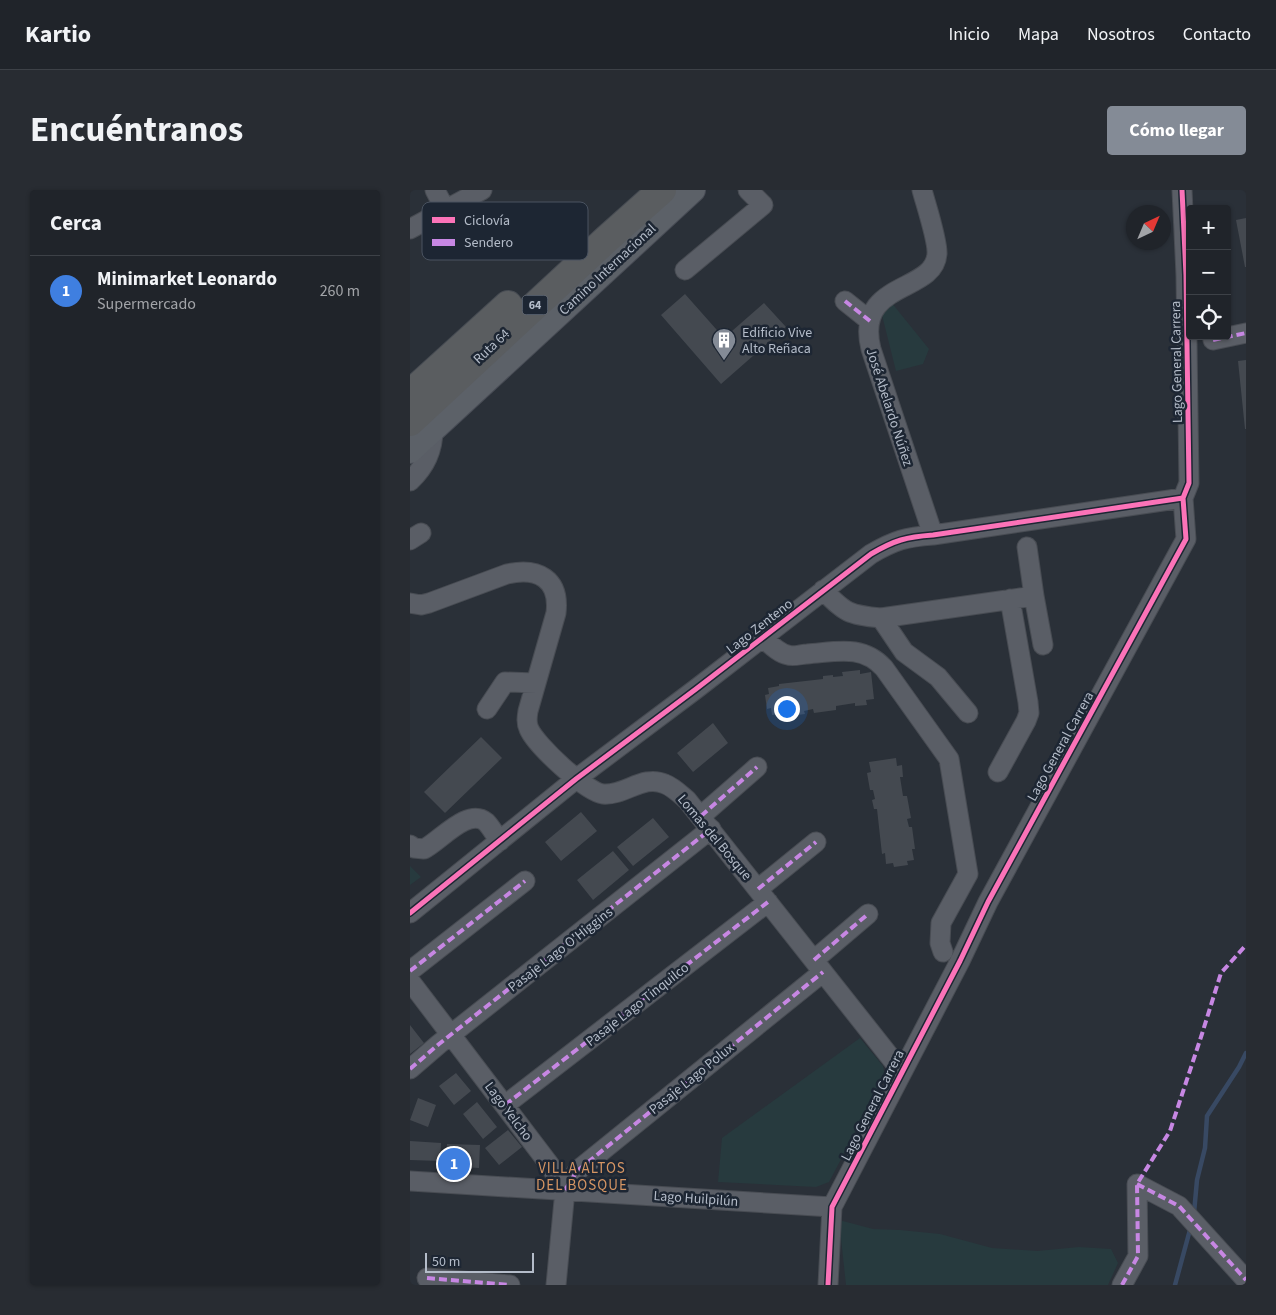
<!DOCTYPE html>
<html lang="es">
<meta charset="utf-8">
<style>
body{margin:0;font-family:"Source Sans 3",sans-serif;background:#282c32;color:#f1f3f6}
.controls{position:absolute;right:15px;top:15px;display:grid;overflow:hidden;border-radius:5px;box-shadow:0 1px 4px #0004}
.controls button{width:45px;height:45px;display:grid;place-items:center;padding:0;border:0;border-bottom:1px solid #3d4147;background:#20242a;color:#f1f3f6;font:25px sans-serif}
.compass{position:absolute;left:716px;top:15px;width:45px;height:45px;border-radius:50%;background:#20242a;box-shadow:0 1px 4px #0004;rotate:44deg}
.scale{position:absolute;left:15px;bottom:12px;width:109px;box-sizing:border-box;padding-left:5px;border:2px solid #b4bcc9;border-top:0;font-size:14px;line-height:18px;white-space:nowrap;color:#b4bcc9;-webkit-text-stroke:4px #1d2633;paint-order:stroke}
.you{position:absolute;left:376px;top:518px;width:18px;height:18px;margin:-12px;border:4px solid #fff;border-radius:50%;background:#1a73e8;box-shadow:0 0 0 8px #1a73e833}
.badge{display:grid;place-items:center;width:32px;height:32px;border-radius:50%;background:#848b96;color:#fff;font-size:16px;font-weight:700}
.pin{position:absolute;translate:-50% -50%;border:2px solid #fff;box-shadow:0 1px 5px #0006}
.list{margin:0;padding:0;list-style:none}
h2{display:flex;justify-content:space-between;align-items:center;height:65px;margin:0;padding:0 20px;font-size:21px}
h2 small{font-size:16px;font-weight:400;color:#a2a4a8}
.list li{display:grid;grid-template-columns:32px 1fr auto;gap:15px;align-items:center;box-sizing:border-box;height:70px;padding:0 20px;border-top:1px solid #3d4147}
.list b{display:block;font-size:19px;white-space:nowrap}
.list p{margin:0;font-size:16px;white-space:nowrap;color:#a2a4a8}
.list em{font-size:16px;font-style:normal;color:#a2a4a8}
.icon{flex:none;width:28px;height:28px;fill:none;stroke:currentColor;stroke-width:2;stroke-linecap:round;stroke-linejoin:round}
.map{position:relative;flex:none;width:836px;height:1095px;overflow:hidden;border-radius:5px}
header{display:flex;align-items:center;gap:30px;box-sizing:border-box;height:70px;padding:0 25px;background:#20242a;border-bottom:1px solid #3d4147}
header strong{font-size:24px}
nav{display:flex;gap:28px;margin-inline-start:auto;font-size:18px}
.intro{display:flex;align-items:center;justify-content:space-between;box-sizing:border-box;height:120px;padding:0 30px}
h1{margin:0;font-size:35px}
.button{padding:12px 22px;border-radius:5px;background:#848b96;color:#fff;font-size:18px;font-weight:700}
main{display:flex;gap:30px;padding:0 30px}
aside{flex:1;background:#20242a;border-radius:5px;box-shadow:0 1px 4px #0004}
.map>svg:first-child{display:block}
</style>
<header>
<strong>Kartio</strong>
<nav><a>Inicio</a><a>Mapa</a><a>Nosotros</a><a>Contacto</a></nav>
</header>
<div class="intro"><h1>Encuéntranos</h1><a class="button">Cómo llegar</a></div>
<main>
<aside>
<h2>Cerca<small></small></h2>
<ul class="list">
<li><span class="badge" style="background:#3f7fe0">1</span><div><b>Minimarket Leonardo</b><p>Supermercado</p></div><em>260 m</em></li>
</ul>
</aside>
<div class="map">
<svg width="836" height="1095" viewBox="0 0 836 1095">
<rect width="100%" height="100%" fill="#2a3038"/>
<!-- green -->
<path fill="#273a3e" d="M 481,112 L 519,159 L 513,174 L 486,181 L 472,125 Z
M 0,676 L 11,687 L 0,695 Z
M 450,848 L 473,876 L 475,886 L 419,992 L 406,997 L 308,992 L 312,948 Z
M 429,1030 L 463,1039 L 490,1040 L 530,1044 L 582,1058 L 627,1061 L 669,1057 L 701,1059 L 708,1073 L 698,1095 L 436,1095 Z"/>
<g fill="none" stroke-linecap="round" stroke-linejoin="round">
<!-- stream -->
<path stroke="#384963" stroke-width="4.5" d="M 784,1023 L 787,990 L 795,958 L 797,926 L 829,877 L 836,863
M 765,1095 L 781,1036"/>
</g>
<!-- building -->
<path fill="#444950" d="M 836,28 L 836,77 L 835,77 L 826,30 Z
M 275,104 L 314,148 L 354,113 L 376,137 L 311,194 L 251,125 Z
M 836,170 L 836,239 L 835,239 L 828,171 Z
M 450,480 L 450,484 L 461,482 L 464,509 L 456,510 L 457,515 L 445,516 L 445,513 L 426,516 L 426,520 L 404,523 L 403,519 L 394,521 L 395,524 L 373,527 L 373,524 L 362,525 L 361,518 L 357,519 L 355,505 L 359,504 L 358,498 L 369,496 L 369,494 L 413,489 L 413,486 L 423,485 L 423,487 L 433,486 L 432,482 Z
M 303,533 L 318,553 L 283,582 L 267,563 Z
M 71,547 L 92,568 L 35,623 L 14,602 Z
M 486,568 L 487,576 L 492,575 L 493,587 L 490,587 L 493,606 L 497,606 L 501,628 L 497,629 L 499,637 L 502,637 L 505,659 L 502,659 L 504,670 L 497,671 L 498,675 L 484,677 L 483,673 L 476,674 L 475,663 L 472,664 L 467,619 L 464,619 L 462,610 L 465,609 L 463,600 L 460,600 L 457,583 L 461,582 L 459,572 Z
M 171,622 L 187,641 L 151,671 L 135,652 Z
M 243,628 L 259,647 L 223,676 L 207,657 Z
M 203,661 L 219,680 L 183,710 L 167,690 Z
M 0,835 L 14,853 L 0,864 Z
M 46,883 L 61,901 L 44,915 L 29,896 Z
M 8,908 L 26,915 L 18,937 L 0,930 Z
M 67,912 L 87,937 L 73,949 L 53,924 Z
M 98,940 L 112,957 L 89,975 L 75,958 Z
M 0,951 L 31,953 L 30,971 L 0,970 Z
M 37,954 L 70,955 L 69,978 L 36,976 Z"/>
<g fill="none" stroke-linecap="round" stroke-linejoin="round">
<!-- minor casing -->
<g stroke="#484c53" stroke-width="21">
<path id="minor" d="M 25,0 L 35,19
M 512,0 C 516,15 528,51 527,64 C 524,104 444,90 461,159 L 523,345
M 0,39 L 72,0
M 275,80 L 353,15 L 338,0
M 435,111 L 460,131
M 803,150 L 836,143
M 0,291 C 15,277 23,260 23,240
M 0,350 L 11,343
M 617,357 L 624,406
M 413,400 C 435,423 439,425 471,428 L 624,406 L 633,455
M 0,413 L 11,415 L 19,413 L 97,384 C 128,377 150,389 146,423 L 118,521 C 117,527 116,533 119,539 C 126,555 176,602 193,604 C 215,606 233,584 255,594 C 263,597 270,604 277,610 L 492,882
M 471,428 L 494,462 L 528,487 L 558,523
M 352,447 C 359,453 368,463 378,465 C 383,467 392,464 397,464 C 426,462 452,454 474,478 L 539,569 L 558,684 L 531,733 L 530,753 L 533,762
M 77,519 L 95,492 L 126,493
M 588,582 L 616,531 L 619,523 L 618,512 L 600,409
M 291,626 L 347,577
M 0,655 L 4,658 L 14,659 C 30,651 58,617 76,632 C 81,637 85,645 90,651
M 348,699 L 406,652
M 0,723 L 166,589 L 286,499 L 461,364 C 485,350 496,347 523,345 L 773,308
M 404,770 L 458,724
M 0,781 L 115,691
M 0,791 L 139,974 L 155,1000 L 146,1095
M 0,879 L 29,854 L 301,639
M 95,915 L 358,712
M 0,991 L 422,1017
M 155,1000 L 167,981 L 413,782
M 17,1088 L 100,1095
M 418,1095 L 422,1017 L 550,771 L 578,712 L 776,349 L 773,308 L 779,293 L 776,85 L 772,0
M 712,1095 L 728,1066 L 727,994 L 769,1016 L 836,1090"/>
</g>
<!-- major casing -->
<g stroke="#484c55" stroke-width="26">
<path id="major" d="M 0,261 L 283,0"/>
</g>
<!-- highway casing -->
<g stroke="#474c53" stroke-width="30">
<path id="highway" d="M 0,204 L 98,115
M 0,232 L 197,49 L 252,0"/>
</g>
<!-- minor -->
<use href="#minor" stroke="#5a5e66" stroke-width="19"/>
<!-- major -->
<use href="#major" stroke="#5c6168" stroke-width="24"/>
<!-- highway -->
<use href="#highway" stroke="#5a5d60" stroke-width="28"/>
<!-- quiet -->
<path stroke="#c787e3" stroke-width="4" stroke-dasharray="8 4" stroke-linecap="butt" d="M 435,111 L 460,131
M 803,150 L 836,143
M 291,626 L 347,577
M 348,699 L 406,652
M 404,770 L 458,724
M 0,781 L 115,691
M 0,879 L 29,854 L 301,639
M 95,915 L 358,712
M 727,994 L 769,1016 L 836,1090
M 155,1000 L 167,981 L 413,782
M 17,1088 L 100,1095
M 712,1095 L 728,1066 L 727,994 L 760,941 L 791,847 L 811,783 L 836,755"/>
<!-- cycleway casing -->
<g stroke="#1d2633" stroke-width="8">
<path id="cycleway" d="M 0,723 L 166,589 L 286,499 L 461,364 C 485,350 496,347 523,345 L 773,308
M 418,1095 L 422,1017 L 550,771 L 578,712 L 776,349 L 773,308 L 779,293 L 776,85 L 772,0"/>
</g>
<!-- cycleway -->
<use href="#cycleway" stroke="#fb73b8" stroke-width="5"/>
</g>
<!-- icons -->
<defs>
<g id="building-pin" transform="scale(1.25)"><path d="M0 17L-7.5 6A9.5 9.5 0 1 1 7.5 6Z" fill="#848b96" stroke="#1d2633"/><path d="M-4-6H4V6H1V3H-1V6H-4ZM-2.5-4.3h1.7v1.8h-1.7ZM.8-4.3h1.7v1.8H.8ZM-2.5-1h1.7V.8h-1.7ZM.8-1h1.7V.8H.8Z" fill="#fff"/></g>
</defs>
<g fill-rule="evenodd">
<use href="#building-pin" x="314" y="150"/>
</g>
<g text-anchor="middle" stroke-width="5" stroke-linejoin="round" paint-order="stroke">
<!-- shield labels -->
<rect fill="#1d2633" stroke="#878f9c" stroke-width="1" x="112.5" y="105.5" width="25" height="19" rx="4"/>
<g font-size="12" font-weight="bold" fill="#b4bcc9">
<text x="125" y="119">64</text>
</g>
<!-- street labels -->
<g font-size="14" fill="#b4bcc9" stroke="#1d2633">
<text transform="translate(197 79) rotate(-43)" y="5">Camino Internacional</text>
<text transform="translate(81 156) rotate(-43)" y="5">Ruta 64</text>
<text transform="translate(766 172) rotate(-91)" y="5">Lago General Carrera</text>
<text transform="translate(480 217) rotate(72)" y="5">José Abelardo Núñez</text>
<text transform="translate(349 436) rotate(-38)" y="5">Lago Zenteno</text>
<text transform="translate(650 556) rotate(-61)" y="5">Lago General Carrera</text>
<text transform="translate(305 647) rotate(50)" y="5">Lomas del Bosque</text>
<text transform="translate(150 759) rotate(-38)" y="5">Pasaje Lago O'Higgins</text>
<text transform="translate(227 814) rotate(-38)" y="5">Pasaje Lago Tinquilco</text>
<text transform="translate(281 888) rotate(-39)" y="5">Pasaje Lago Polux</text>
<text transform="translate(462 915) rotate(-63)" y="5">Lago General Carrera</text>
<text transform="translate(99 921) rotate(53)" y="5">Lago Yelcho</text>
<text transform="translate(286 1008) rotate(4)" y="5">Lago Huilpilún</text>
</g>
<!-- poi labels -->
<g font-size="14" fill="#b4bcc9" stroke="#1d2633" text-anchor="start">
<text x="332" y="147">Edificio Vive<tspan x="332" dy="16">Alto Reñaca</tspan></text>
</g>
<!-- neighbourhood labels -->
<g font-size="15" letter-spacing="1" fill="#d59563" stroke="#1d2633">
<text x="172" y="983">VILLA ALTOS<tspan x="172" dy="17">DEL BOSQUE</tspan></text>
</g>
</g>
<!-- legend -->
<rect x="12" y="12" width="166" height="58" rx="8" fill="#1d2633" stroke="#4a5360" stroke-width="1"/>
<rect x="22" y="27" width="23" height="6" fill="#fb73b8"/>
<rect x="22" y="49" width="23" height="7" fill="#c787e3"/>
<g font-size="14" fill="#b4bcc9">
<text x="54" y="35">Ciclovía</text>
<text x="54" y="57">Sendero</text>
</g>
</svg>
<div class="controls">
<button>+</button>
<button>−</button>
<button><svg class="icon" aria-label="locate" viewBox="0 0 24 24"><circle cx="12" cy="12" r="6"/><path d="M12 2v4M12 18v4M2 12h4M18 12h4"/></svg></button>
</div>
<svg class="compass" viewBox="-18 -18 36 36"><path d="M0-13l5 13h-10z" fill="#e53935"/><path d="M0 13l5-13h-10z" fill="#a2a4a8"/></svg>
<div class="scale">50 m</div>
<div class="you"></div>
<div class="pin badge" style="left:44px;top:974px;background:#3f7fe0">1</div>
</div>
</main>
